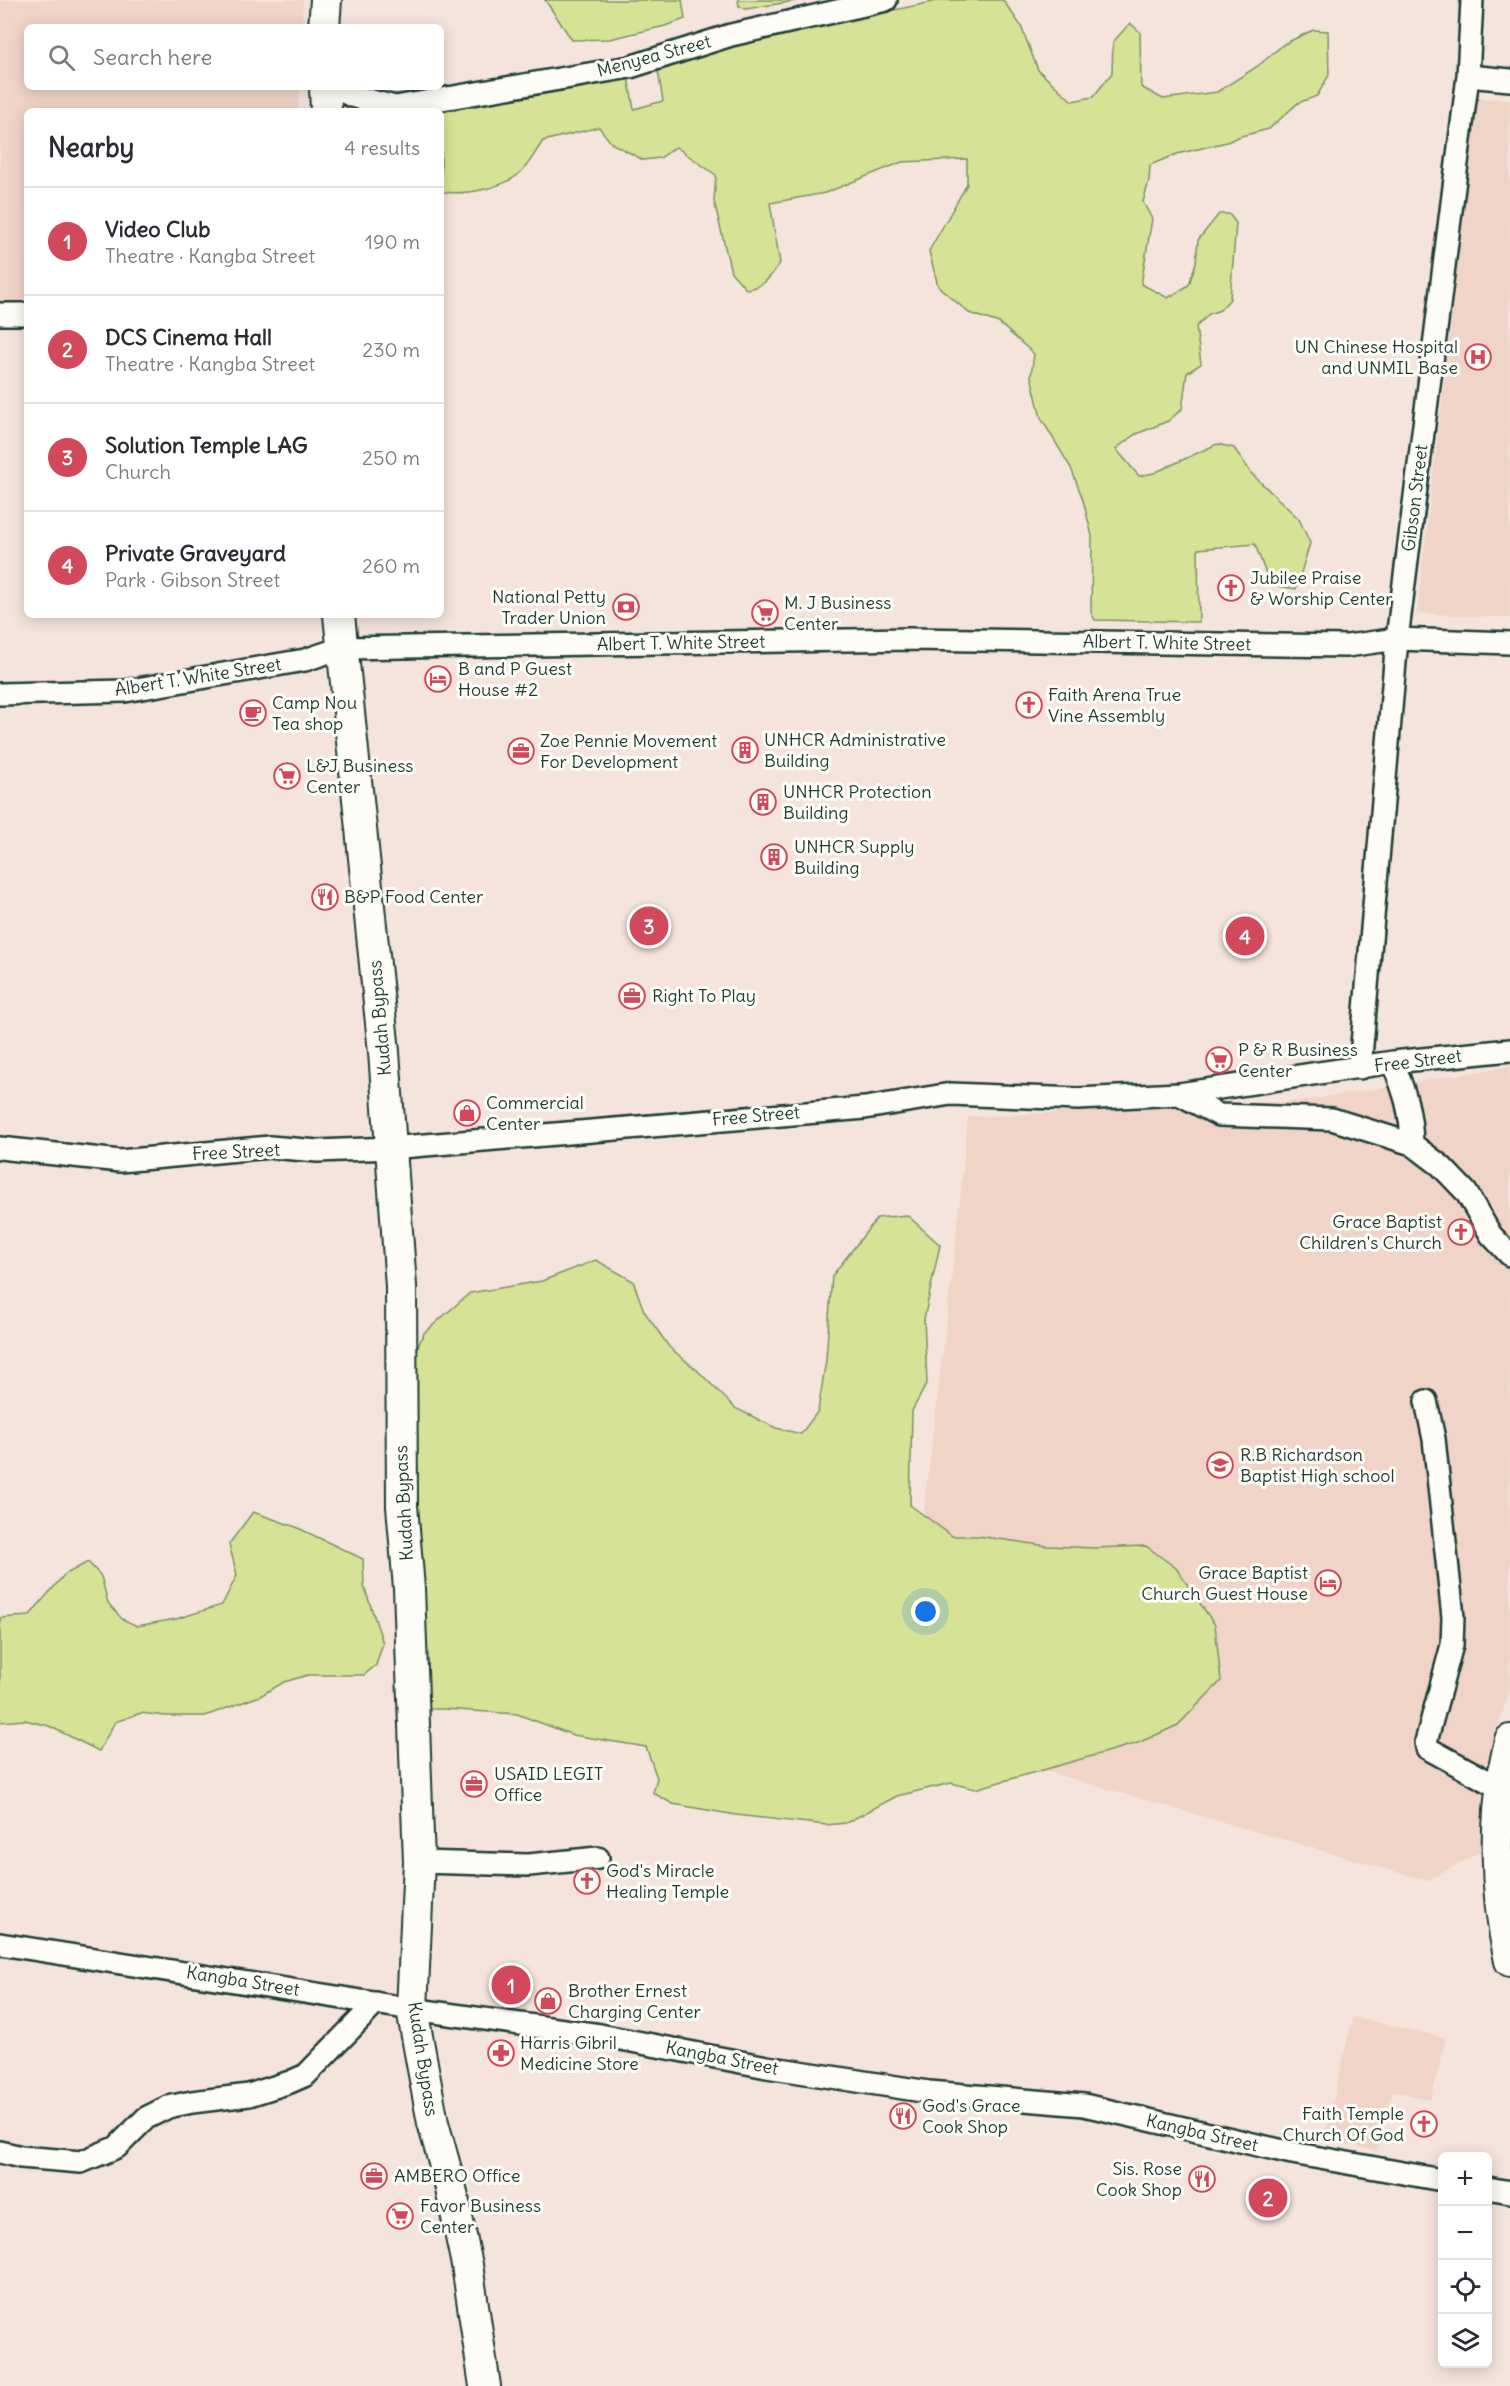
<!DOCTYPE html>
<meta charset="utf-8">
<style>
body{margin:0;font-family:Delius,sans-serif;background:#f7f7f7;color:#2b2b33}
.controls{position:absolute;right:18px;bottom:18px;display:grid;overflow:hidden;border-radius:9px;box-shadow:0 3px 15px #0003}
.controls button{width:54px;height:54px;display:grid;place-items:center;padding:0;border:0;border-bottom:2px solid #e1e1e2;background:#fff;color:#2b2b33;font:30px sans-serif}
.you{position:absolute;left:926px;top:1612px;width:21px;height:21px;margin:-15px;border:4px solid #fff;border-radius:50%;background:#1a73e8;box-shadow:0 0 0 9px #1a73e833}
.badge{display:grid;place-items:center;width:39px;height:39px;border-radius:50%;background:#d1495b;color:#fff;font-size:20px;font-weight:700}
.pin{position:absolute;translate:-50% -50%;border:3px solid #fff;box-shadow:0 2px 6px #0006}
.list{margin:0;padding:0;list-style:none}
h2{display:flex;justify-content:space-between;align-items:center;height:78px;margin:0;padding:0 24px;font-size:26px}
h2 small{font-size:20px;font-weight:400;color:#7c7c81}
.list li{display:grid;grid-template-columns:39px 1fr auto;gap:18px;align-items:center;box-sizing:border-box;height:108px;padding:0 24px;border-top:2px solid #e1e1e2}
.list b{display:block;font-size:22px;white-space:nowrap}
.list p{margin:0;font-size:20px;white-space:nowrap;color:#7c7c81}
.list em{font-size:20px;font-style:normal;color:#7c7c81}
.icon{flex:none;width:33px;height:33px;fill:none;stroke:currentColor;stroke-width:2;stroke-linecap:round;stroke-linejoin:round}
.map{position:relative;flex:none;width:1510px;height:2386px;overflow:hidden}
.search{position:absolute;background:#fff;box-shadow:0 3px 15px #0003;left:24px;top:24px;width:420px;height:66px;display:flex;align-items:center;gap:15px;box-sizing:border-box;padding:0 21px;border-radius:9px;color:#7c7c81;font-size:22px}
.panel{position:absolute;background:#fff;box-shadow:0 3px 15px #0003;left:24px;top:108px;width:420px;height:510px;border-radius:9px}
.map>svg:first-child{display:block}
</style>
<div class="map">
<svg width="1510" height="2386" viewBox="0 0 1510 2386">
<rect width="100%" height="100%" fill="#f5e4db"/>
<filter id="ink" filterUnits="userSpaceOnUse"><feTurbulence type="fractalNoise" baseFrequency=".0167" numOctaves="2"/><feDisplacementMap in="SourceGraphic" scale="12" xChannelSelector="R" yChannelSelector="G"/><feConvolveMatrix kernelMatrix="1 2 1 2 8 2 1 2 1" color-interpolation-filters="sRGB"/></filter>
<g filter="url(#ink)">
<!-- built -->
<path fill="#f0d4c7" d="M 0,0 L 303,0 L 302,27 L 27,27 L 27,87 L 299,87 L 298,111 L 27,111 L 27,300 L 0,302 Z
M 1477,98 L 1510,100 L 1510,618 L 1417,613 Z
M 1510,1066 L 1510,1689 L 1499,1724 L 1484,1849 L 1428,1881 L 986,1754 L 897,1737 L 956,1240 L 968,1117 L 1303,1101 Z
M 1353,2017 L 1446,2038 L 1431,2100 L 1393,2091 L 1377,2151 L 1324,2139 Z"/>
<!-- green -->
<path fill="#d6e396" stroke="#7a9065" stroke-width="1.5" d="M 545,0 L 682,0 L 685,19 L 665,26 L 610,39 L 572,40 Z
M 738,0 L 801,0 L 746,9 L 739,6 Z
M 941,0 L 1003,0 L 1021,26 L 1038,70 L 1072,101 L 1093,97 L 1112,73 L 1113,42 L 1130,23 L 1140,32 L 1141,87 L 1163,99 L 1217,92 L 1258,66 L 1284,44 L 1313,30 L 1328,31 L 1329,75 L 1317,96 L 1298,103 L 1269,129 L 1241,136 L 1227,142 L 1177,154 L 1150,165 L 1149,181 L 1143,202 L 1152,219 L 1141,284 L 1168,298 L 1189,285 L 1196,262 L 1198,240 L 1219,214 L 1229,214 L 1236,223 L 1230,299 L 1220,310 L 1209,314 L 1196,327 L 1201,364 L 1187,373 L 1182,409 L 1168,421 L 1134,435 L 1116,449 L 1139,476 L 1154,473 L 1217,444 L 1234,448 L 1252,474 L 1299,519 L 1310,543 L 1296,589 L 1270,585 L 1255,544 L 1198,549 L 1199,622 L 1095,620 L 1091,612 L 1092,536 L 1083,500 L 1071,468 L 1041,418 L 1031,376 L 1034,354 L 999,323 L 969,313 L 938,286 L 929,251 L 967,184 L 967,159 L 902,162 L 825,193 L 770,203 L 780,263 C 769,278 766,286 746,289 L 731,272 L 714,201 L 716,175 L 676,147 L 660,158 L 643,160 L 611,143 L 599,127 L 543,141 C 536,151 530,163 521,172 C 503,189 465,195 441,192 L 441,112 L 628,77 L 634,109 L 663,101 L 658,71 L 742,43 Z
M 907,1215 L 940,1245 L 924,1319 L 927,1383 L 912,1411 L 910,1505 L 952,1536 L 978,1536 L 1047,1546 L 1095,1548 L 1146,1546 L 1176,1568 L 1215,1625 L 1221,1681 L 1178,1725 L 1138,1743 L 975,1789 L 951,1783 L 897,1796 L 846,1823 L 826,1825 L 736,1815 L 673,1804 L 653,1793 L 657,1778 L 646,1747 L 573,1735 L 517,1714 L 444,1709 L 416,1709 L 408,1369 L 424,1333 L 470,1293 L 542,1281 L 596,1260 L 633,1281 L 644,1311 L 669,1347 L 697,1370 L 735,1408 L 776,1428 L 801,1434 L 818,1411 L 826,1360 L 832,1276 L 877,1218 Z
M 253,1512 L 296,1527 L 363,1559 L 364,1586 L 383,1643 L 376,1665 L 364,1675 L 308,1675 L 284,1682 L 260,1696 L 205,1716 L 166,1716 L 141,1713 L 115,1722 L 99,1751 L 49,1726 L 25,1720 L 0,1722 L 0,1618 L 29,1616 L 64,1575 L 88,1562 L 101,1576 L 108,1603 L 122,1619 L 137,1626 L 176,1619 L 222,1605 L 237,1575 L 229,1544 Z"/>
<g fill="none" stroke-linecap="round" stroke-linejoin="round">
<!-- street casing -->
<g stroke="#1f3d34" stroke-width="26">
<path id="street" d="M 1468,76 L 1510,80
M 334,87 L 352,96 L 395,107
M 385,111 L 395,107 L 630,67 L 731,35 L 886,0
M 0,314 L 27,314
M 0,694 L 125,691 L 305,660 L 341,648 L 910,639 L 1347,646 L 1397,639 L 1510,643
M 1393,1062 C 1405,1094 1411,1110 1412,1144
M 1360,1068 L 1397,639 L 1468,76 L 1472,0
M 1179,1094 L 1219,1115 L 1332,1119 L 1412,1144 L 1441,1166 L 1466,1192 L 1491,1235 L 1510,1255
M 0,1148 L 120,1161 L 270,1147 L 318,1151 L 390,1148 L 865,1108 L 951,1094 L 1078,1099 L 1179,1094 L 1393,1062 L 1510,1050
M 1426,1401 L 1434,1439 L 1453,1617 L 1452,1645 L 1426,1742 L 1427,1748 L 1491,1783
M 419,1862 L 529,1865 L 598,1858
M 0,1944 L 412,2009 L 600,2035 L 767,2067 L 929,2092 L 1084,2105 L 1292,2153 L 1442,2180
M 0,2152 L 21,2157 L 81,2162 L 117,2147 L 146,2118 L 168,2107 L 192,2102 L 249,2095 L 290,2082 L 306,2075 L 376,2003
M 1488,2188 L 1510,2192"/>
</g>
<!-- secondary casing -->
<g stroke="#1f3d34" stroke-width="34">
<path id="secondary" d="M 324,27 L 326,0
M 325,87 L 326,111
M 339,615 L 384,1052 L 401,1286 L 402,1506 L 409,1588 L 419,1862 L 412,2009 L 433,2123 L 450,2184 L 467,2265 L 485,2386
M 1510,1740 C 1493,1811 1494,1890 1510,1961"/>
</g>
<!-- street -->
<use href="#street" stroke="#fdfcf7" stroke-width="21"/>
<!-- secondary -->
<use href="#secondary" stroke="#fdfcf7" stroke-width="30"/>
</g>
</g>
<!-- icons -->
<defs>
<g id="hospital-ring" transform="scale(1.35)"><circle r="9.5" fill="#fdfcf7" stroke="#d1495b" stroke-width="1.5"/><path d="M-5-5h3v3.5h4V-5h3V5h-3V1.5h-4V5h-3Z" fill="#d1495b"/></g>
<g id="church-ring" transform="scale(1.35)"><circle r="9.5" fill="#fdfcf7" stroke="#d1495b" stroke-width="1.5"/><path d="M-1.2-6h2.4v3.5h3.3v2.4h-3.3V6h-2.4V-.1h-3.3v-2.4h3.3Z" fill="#d1495b"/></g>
<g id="bank-ring" transform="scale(1.35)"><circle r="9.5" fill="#fdfcf7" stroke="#d1495b" stroke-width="1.5"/><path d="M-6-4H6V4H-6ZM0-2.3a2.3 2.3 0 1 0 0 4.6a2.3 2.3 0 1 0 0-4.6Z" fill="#d1495b"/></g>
<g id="supermarket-ring" transform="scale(1.35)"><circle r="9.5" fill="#fdfcf7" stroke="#d1495b" stroke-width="1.5"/><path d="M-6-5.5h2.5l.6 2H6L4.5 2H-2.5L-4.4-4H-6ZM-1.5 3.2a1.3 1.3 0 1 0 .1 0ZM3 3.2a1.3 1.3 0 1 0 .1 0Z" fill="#d1495b"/></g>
<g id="hotel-ring" transform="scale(1.35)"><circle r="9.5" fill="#fdfcf7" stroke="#d1495b" stroke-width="1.5"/><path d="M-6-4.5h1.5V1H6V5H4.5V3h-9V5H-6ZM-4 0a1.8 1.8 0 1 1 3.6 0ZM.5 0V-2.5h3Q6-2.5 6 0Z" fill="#d1495b"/></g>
<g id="cafe-ring" transform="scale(1.35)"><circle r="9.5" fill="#fdfcf7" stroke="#d1495b" stroke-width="1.5"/><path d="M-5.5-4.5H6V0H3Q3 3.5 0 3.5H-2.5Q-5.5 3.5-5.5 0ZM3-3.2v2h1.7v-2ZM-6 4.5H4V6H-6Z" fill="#d1495b"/></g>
<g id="building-ring" transform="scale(1.35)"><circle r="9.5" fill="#fdfcf7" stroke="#d1495b" stroke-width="1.5"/><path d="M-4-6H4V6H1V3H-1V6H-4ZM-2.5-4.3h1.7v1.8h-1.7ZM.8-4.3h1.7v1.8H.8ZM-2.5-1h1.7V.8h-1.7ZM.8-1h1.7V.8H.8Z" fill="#d1495b"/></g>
<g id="office-ring" transform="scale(1.35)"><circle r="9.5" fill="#fdfcf7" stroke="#d1495b" stroke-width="1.5"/><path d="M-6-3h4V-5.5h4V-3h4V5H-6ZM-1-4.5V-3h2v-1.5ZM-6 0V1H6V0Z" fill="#d1495b"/></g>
<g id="restaurant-ring" transform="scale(1.35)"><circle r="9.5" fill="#fdfcf7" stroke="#d1495b" stroke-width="1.5"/><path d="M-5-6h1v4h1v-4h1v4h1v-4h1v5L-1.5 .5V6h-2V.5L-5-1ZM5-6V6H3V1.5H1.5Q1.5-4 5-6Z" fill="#d1495b"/></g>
<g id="shop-ring" transform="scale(1.35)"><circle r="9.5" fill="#fdfcf7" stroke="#d1495b" stroke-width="1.5"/><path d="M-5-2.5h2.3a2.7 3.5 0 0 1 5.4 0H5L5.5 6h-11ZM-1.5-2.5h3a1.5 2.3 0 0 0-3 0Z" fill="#d1495b"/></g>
<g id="school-ring" transform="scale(1.35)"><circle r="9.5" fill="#fdfcf7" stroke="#d1495b" stroke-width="1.5"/><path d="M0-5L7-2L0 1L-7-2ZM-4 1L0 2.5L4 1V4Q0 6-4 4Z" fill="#d1495b"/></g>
<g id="pharmacy-ring" transform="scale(1.35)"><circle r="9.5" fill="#fdfcf7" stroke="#d1495b" stroke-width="1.5"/><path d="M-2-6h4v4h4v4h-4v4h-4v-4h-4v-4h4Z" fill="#d1495b"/></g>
</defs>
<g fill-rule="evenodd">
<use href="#hospital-ring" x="1478" y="357"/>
<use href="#church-ring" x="1231" y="588"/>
<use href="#bank-ring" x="626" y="607"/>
<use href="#supermarket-ring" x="765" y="613"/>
<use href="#hotel-ring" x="438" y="679"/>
<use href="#church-ring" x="1029" y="705"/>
<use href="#cafe-ring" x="253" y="713"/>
<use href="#building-ring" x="745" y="750"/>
<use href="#office-ring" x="521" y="751"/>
<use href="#supermarket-ring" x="287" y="776"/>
<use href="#building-ring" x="763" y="802"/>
<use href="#building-ring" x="774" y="857"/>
<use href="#restaurant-ring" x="325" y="897"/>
<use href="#office-ring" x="632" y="996"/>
<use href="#supermarket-ring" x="1219" y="1060"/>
<use href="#shop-ring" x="467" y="1113"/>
<use href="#church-ring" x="1461" y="1232"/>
<use href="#school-ring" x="1220" y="1465"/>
<use href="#hotel-ring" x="1328" y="1583"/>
<use href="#office-ring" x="474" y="1784"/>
<use href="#church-ring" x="587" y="1881"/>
<use href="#shop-ring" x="548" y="2001"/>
<use href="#pharmacy-ring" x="501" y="2053"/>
<use href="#restaurant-ring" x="903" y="2116"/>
<use href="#church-ring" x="1424" y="2124"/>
<use href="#office-ring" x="374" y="2176"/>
<use href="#restaurant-ring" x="1202" y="2179"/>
<use href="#supermarket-ring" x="400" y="2216"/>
</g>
<g text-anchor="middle" stroke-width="6" stroke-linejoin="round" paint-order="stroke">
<!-- street labels -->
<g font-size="18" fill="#1f3d34" stroke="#fdfcf7">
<text transform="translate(654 56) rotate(-15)" y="6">Menyea Street</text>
<text transform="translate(1415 498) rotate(-83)" y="6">Gibson Street</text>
<text transform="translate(681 643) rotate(-1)" y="6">Albert T. White Street</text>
<text transform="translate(1167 643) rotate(1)" y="6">Albert T. White Street</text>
<text transform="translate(198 677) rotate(-9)" y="6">Albert T. White Street</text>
<text transform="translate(380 1018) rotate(-95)" y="6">Kudah Bypass</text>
<text transform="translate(1418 1061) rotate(-7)" y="6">Free Street</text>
<text transform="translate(756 1116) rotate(-5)" y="6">Free Street</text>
<text transform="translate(236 1152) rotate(-3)" y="6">Free Street</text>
<text transform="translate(404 1503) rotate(-93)" y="6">Kudah Bypass</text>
<text transform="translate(243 1981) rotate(9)" y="6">Kangba Street</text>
<text transform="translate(722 2058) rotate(11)" y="6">Kangba Street</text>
<text transform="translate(423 2059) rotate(81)" y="6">Kudah Bypass</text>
<text transform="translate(1202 2133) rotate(13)" y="6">Kangba Street</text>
</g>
<!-- poi labels -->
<g font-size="18" fill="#1f3d34" stroke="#fdfcf7" text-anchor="start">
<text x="1458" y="353" text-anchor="end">UN Chinese Hospital<tspan x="1458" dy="21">and UNMIL Base</tspan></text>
<text x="1250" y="584">Jubilee Praise<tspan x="1250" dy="21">&amp; Worship Center</tspan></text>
<text x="606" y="603" text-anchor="end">National Petty<tspan x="606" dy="21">Trader Union</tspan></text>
<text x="784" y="609">M. J Business<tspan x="784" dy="21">Center</tspan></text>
<text x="458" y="675">B and P Guest<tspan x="458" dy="21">House #2</tspan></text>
<text x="1048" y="701">Faith Arena True<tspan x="1048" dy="21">Vine Assembly</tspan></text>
<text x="272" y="709">Camp Nou<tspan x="272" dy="21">Tea shop</tspan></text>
<text x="764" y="746">UNHCR Administrative<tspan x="764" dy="21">Building</tspan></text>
<text x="540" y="747">Zoe Pennie Movement<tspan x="540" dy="21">For Development</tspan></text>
<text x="306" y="772">L&amp;J Business<tspan x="306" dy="21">Center</tspan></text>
<text x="783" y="798">UNHCR Protection<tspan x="783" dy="21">Building</tspan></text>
<text x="794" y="853">UNHCR Supply<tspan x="794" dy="21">Building</tspan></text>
<text x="344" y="903">B&amp;P Food Center</text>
<text x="652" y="1002">Right To Play</text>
<text x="1238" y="1056">P &amp; R Business<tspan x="1238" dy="21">Center</tspan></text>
<text x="486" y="1109">Commercial<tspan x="486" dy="21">Center</tspan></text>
<text x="1442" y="1228" text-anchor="end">Grace Baptist<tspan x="1442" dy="21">Children's Church</tspan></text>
<text x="1240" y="1461">R.B Richardson<tspan x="1240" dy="21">Baptist High school</tspan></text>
<text x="1308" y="1579" text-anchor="end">Grace Baptist<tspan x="1308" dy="21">Church Guest House</tspan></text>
<text x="494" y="1780">USAID LEGIT<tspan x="494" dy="21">Office</tspan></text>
<text x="606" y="1877">God's Miracle<tspan x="606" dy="21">Healing Temple</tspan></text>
<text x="568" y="1997">Brother Ernest<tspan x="568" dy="21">Charging Center</tspan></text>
<text x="520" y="2049">Harris Gibril<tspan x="520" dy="21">Medicine Store</tspan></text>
<text x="922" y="2112">God's Grace<tspan x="922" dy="21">Cook Shop</tspan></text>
<text x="1404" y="2120" text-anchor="end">Faith Temple<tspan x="1404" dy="21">Church Of God</tspan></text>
<text x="1182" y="2175" text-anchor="end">Sis. Rose<tspan x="1182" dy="21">Cook Shop</tspan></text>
<text x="394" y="2182">AMBERO Office</text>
<text x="420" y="2212">Favor Business<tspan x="420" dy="21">Center</tspan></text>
</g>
</g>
</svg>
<div class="controls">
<button>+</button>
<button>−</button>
<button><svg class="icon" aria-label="locate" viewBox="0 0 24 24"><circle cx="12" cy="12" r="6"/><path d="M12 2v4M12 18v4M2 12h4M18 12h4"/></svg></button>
<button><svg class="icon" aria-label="layers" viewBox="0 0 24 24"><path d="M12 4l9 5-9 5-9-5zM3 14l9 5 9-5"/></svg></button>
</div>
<div class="you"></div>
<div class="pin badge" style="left:511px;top:1985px">1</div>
<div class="pin badge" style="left:1268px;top:2198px">2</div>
<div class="pin badge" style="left:649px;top:926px">3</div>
<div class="pin badge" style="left:1245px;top:936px">4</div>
<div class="search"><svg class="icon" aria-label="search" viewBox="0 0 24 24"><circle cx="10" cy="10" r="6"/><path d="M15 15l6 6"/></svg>Search here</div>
<section class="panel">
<h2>Nearby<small>4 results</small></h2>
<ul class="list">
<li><span class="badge">1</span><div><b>Video Club</b><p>Theatre · Kangba Street</p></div><em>190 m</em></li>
<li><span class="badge">2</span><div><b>DCS Cinema Hall</b><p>Theatre · Kangba Street</p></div><em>230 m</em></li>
<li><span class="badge">3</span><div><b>Solution Temple LAG</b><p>Church</p></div><em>250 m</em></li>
<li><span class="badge">4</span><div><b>Private Graveyard</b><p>Park · Gibson Street</p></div><em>260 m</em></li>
</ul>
</section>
</div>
